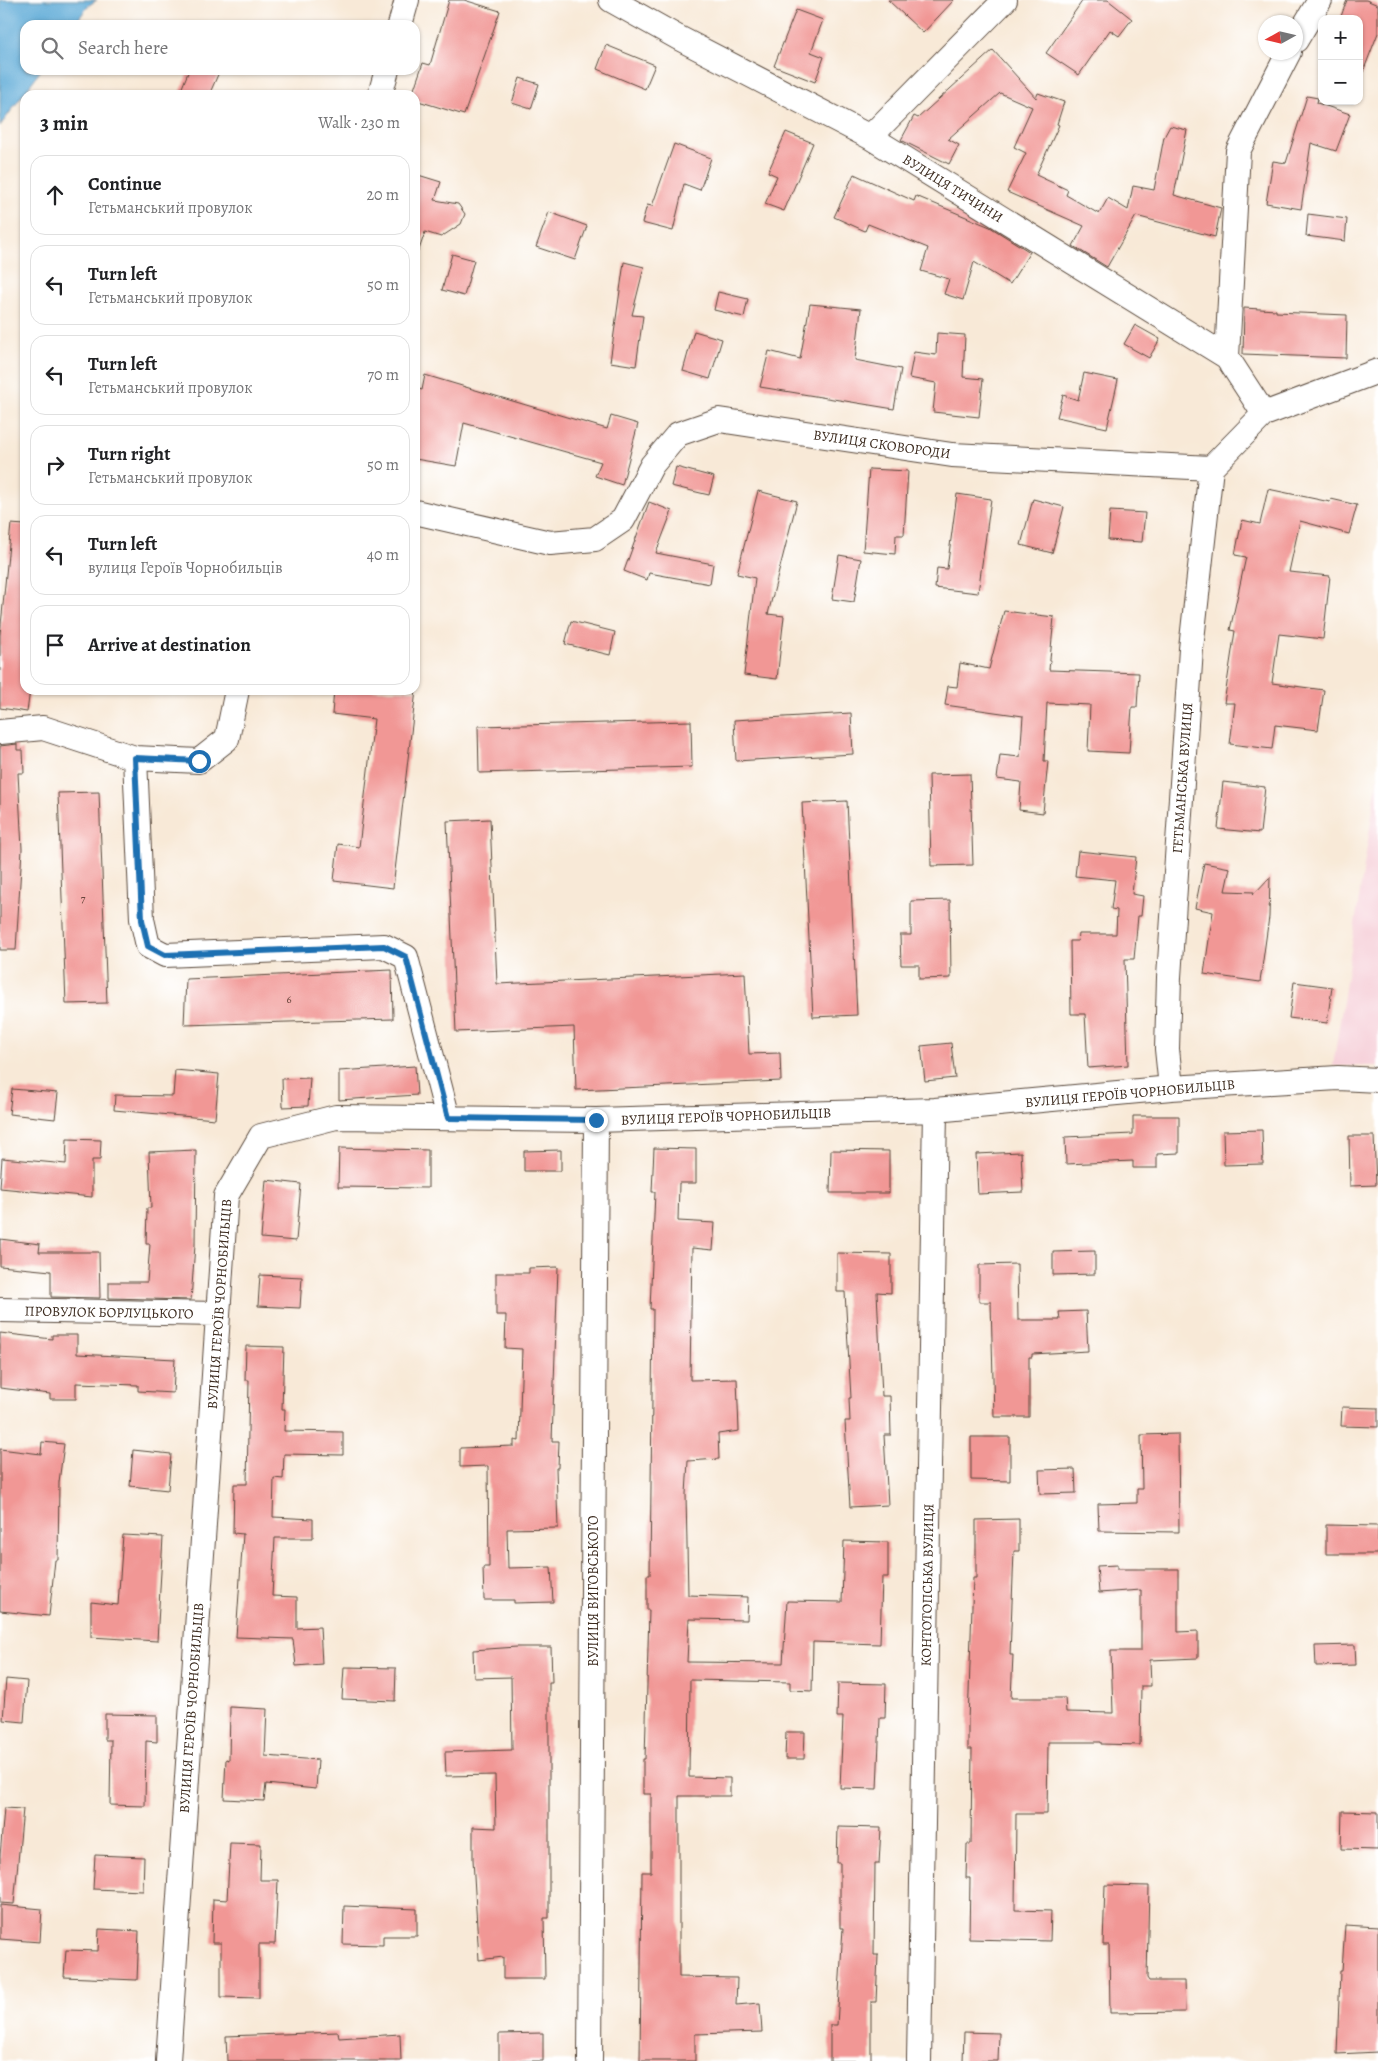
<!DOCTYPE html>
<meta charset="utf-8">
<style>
body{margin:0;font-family:Alegreya,serif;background:#f6f6f6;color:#202124}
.controls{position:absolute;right:15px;top:15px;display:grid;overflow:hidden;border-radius:10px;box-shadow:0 1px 4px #0004}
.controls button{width:45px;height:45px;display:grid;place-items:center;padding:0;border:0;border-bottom:1px solid #e0e0e0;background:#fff;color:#202124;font:25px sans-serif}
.compass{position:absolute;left:1258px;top:15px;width:45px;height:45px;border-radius:50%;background:#fff;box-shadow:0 1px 4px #0004;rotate:262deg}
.stop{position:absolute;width:15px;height:15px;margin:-11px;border:4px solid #1f6fb2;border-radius:50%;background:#fff}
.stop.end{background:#1f6fb2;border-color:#fff;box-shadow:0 1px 5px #0008}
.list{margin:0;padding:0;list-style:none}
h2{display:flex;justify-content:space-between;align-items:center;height:65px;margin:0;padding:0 20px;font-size:21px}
h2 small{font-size:16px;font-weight:400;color:#757577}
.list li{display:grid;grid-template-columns:32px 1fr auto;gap:15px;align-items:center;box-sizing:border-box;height:80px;margin:0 10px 10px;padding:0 10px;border:1px solid #e0e0e0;border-radius:15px}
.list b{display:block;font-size:19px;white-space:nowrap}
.list p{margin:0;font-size:16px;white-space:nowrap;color:#757577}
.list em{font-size:16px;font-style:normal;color:#757577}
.icon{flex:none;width:28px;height:28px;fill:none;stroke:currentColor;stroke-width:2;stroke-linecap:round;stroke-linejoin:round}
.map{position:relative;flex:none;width:1378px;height:2061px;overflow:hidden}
.search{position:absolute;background:#fff;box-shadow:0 1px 4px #0004;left:20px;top:20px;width:400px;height:55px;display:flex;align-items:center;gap:12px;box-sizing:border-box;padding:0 18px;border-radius:15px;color:#757577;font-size:19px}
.panel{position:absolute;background:#fff;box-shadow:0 1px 4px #0004;left:20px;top:90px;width:400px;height:605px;border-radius:15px}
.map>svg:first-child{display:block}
</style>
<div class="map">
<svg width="1378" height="2061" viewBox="0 0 1378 2061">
<rect width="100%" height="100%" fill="#fff"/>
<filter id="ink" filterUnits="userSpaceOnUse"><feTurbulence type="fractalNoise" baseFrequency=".02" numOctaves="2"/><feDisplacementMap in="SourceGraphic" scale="10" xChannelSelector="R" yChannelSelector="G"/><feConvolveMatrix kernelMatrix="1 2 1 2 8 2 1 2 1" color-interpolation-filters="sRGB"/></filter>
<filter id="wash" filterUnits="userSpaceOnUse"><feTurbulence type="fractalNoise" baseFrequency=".0096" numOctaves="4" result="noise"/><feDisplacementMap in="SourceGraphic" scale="20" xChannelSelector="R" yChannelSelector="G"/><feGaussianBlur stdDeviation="1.12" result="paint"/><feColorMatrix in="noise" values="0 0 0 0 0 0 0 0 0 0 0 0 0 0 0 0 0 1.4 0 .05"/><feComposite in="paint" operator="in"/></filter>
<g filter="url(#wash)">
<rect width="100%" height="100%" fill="#f8e9d7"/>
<!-- built -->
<path fill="#f6cfd8" d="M 1378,776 L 1378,1066 L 1333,1066 Z"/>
<!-- water -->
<path fill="#5eabd7" stroke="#4c6a7a" d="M 0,0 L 97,0 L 89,5 L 74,25 L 25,25 L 25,70 L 41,70 L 0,126 Z"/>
<g id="blocks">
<!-- building -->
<path fill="#f19795" d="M 449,0 L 464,0 L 500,11 L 464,115 L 415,100 L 415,95 L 412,95 L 423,63 L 430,65 Z
M 888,0 L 954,0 L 923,33 Z
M 1083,0 L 1108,0 L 1132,19 L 1119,36 L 1110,30 L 1079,75 L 1046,53 Z
M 1347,0 L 1366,0 L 1378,5 L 1378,33 L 1361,77 L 1359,19 L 1340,19 Z
M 796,10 L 823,20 L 811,52 L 824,57 L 815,82 L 774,66 Z
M 606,45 L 655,65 L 645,89 L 597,69 Z
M 993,50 L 1036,98 L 1038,93 L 1064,102 L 1057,124 L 1059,125 L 1036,175 L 1068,190 L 1066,195 L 1099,214 L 1108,198 L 1128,210 L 1133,186 L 1154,190 L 1164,137 L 1170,126 L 1187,130 L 1174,195 L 1221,208 L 1215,237 L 1136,216 L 1107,267 L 1073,246 L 1084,226 L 1007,192 L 1026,153 L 1014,147 L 1032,107 L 1000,93 L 948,139 L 959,145 L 949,164 L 901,140 L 914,116 L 918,118 Z
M 189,70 L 220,70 L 209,95 L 179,95 Z
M 520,78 L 539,84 L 531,109 L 512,103 Z
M 1307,96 L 1318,98 L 1317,103 L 1350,114 L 1336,151 L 1311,143 L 1301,209 L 1266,203 L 1273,161 L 1286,163 Z
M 786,132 L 813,143 L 784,211 L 765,204 L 777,176 L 768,172 Z
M 674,144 L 711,158 L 700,190 L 684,184 L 673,231 L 642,223 L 647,205 L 652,206 Z
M 415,174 L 441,182 L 435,200 L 458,204 L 465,214 L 461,224 L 441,237 L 425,232 L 419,250 L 415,250 Z
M 854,174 L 914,201 L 916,196 L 990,227 L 1030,252 L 1010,284 L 974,262 L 963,300 L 944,294 L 949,279 L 921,271 L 928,248 L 868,224 L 865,231 L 834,217 Z
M 549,212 L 587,226 L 575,260 L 536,247 Z
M 1308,214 L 1347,219 L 1345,241 L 1306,236 Z
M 452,254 L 474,260 L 464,296 L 442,290 Z
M 624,262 L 644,267 L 632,315 L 643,316 L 636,366 L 610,362 Z
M 718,292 L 748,299 L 744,317 L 714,310 Z
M 810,304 L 861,309 L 855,360 L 901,369 L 894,409 L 760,387 L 769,351 L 800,359 Z
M 1244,308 L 1276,310 L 1276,312 L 1347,315 L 1346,358 L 1243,354 Z
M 1135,325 L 1160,339 L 1149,358 L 1124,344 Z
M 694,331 L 722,339 L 710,379 L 683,371 Z
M 937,333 L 965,335 L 963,377 L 983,379 L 979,417 L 933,412 L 936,383 L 909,378 L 914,352 L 936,355 Z
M 1084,373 L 1118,380 L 1107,428 L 1057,417 L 1063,395 L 1078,400 Z
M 425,375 L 607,429 L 611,416 L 638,424 L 622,485 L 595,476 L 601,462 L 464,423 L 456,466 L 415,459 L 415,388 L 422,390 Z
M 676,467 L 714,477 L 709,495 L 671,486 Z
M 869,469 L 908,471 L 904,535 L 896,535 L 895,554 L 863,551 Z
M 1268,489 L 1330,502 L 1331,499 L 1357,505 L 1349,534 L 1300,521 L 1289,572 L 1330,576 L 1323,639 L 1279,634 L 1272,683 L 1324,690 L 1318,730 L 1275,725 L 1272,749 L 1230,744 L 1235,703 L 1224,703 L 1235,631 L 1230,630 L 1246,557 L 1235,555 L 1242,520 L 1260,524 Z
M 758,491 L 797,501 L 768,614 L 784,616 L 777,679 L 744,675 L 755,578 L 737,574 Z
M 957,494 L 991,499 L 978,593 L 935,588 L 937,568 L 947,569 Z
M 1033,499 L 1064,507 L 1052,553 L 1021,545 Z
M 649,502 L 672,511 L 656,553 L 713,564 L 710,584 L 649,573 L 647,580 L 624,571 Z
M 1110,511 L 1145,513 L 1142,542 L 1108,540 Z
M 11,524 L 25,525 L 25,690 L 30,690 L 27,712 L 0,708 L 0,635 Z
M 839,555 L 861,559 L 854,602 L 832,599 Z
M 1004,611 L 1054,617 L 1049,670 L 1139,673 L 1137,707 L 1132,707 L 1129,753 L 1088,751 L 1090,705 L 1047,703 L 1044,761 L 1048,761 L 1043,813 L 1019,810 L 1021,782 L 997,779 L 1000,755 L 1020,757 L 1023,716 L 945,705 L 948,686 L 957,687 L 960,663 L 989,669 Z
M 571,621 L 615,632 L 610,655 L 565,644 Z
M 334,690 L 416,690 L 393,888 L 334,881 L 338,844 L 359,847 L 374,719 L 332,714 Z
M 851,713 L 853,754 L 736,761 L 734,720 Z
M 691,721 L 692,767 L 479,773 L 478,726 Z
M 17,744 L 17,750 L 23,750 L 24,773 L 18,773 L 22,849 L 16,950 L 0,950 L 0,746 Z
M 970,774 L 973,865 L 931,866 L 929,775 Z
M 1223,782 L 1265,787 L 1260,833 L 1218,829 Z
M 99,792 L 107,1003 L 66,1004 L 58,793 Z
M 847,801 L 857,1015 L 813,1017 L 802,803 Z
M 490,819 L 497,984 L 745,973 L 749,1054 L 780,1053 L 781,1081 L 576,1090 L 574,1027 L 456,1032 L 447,821 Z
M 1078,851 L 1136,857 L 1132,894 L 1143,896 L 1141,916 L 1138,916 L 1134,959 L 1125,959 L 1128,1065 L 1088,1068 L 1085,1014 L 1071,1014 L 1070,941 L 1078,941 L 1079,934 L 1116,934 L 1117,910 L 1111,909 L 1115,880 L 1075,876 Z
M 1204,863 L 1230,868 L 1225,891 L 1254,892 L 1253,895 L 1270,877 L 1269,917 L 1260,982 L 1204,974 L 1213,912 L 1195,908 Z
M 950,900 L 951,978 L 919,979 L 919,965 L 901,965 L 900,935 L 911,935 L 911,901 Z
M 392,970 L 393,1019 L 184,1025 L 186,979 Z
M 1294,982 L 1332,987 L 1327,1023 L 1289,1018 Z
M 951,1043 L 955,1078 L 925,1081 L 921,1046 Z
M 415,1066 L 417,1095 L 339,1100 L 339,1071 Z
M 175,1070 L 219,1074 L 215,1119 L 114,1110 L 115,1095 L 173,1096 Z
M 310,1078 L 308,1106 L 283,1107 L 282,1079 Z
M 12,1089 L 58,1093 L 55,1119 L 9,1114 Z
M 1133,1116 L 1179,1116 L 1179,1153 L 1157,1154 L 1157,1168 L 1133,1168 L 1133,1161 L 1066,1164 L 1065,1137 L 1133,1134 Z
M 1262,1130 L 1263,1164 L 1224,1165 L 1223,1131 Z
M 1349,1136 L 1374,1136 L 1376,1185 L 1350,1186 Z
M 67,1139 L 101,1140 L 100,1160 L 92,1160 L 92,1197 L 0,1188 L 2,1158 L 66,1164 Z
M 339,1148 L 428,1150 L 428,1188 L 338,1187 Z
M 654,1148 L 696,1149 L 696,1183 L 679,1183 L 678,1221 L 715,1223 L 713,1250 L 692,1248 L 690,1380 L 737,1379 L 739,1431 L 718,1434 L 719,1459 L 688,1461 L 686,1494 L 688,1595 L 748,1597 L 747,1620 L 689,1619 L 687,1662 L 783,1663 L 787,1601 L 842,1602 L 844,1541 L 888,1542 L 888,1577 L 882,1577 L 880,1644 L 813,1642 L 812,1691 L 790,1690 L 790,1682 L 690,1680 L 689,1777 L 730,1778 L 730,1796 L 679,1796 L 679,1977 L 737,1978 L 736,2005 L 760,2003 L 762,2032 L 695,2034 L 695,2061 L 640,2061 L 642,1872 L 651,1872 L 651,1794 L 643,1794 L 643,1759 L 645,1759 L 649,1610 L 647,1610 L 647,1575 L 650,1575 L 653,1309 L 650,1309 L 655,1192 L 652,1192 Z
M 196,1150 L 195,1245 L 191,1300 L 109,1298 L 109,1282 L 147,1282 L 150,1244 L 146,1244 L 147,1208 L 151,1208 L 149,1152 Z
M 561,1150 L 561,1171 L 524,1171 L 524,1151 Z
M 831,1150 L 889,1151 L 889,1193 L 830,1193 Z
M 1021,1152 L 1023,1192 L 978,1194 L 976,1154 Z
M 266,1180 L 301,1184 L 296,1241 L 261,1238 Z
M 0,1239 L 40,1244 L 39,1252 L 99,1252 L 100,1298 L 51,1297 L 51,1271 L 0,1266 Z
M 1095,1251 L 1095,1274 L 1053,1275 L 1053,1252 Z
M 837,1253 L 891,1254 L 891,1293 L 877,1292 L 882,1396 L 890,1396 L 891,1435 L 884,1435 L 888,1505 L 850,1507 L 845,1421 L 850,1421 L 849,1398 L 851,1398 L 845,1292 L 837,1292 Z
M 1017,1264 L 1018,1320 L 1060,1320 L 1059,1312 L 1086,1311 L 1088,1351 L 1032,1354 L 1032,1357 L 1029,1357 L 1029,1417 L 994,1417 L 991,1302 L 979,1302 L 979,1265 Z
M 558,1267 L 552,1441 L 559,1441 L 558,1468 L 556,1468 L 558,1528 L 507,1529 L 508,1568 L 551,1567 L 553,1602 L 514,1603 L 514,1600 L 484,1600 L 483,1567 L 489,1567 L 488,1466 L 460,1467 L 460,1448 L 514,1446 L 514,1440 L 519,1441 L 522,1349 L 505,1348 L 506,1315 L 496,1315 L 496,1273 L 529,1273 L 529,1268 Z
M 260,1275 L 302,1277 L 300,1308 L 258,1306 Z
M 0,1333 L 52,1339 L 52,1335 L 77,1335 L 77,1354 L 175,1359 L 173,1393 L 138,1391 L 138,1385 L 76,1383 L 76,1399 L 50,1399 L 50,1394 L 0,1388 Z
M 246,1346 L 284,1347 L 282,1409 L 285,1409 L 284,1431 L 343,1432 L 343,1455 L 284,1454 L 283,1479 L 274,1478 L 273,1517 L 313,1519 L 313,1538 L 275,1538 L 272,1596 L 297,1597 L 297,1628 L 320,1627 L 322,1664 L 296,1666 L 293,1639 L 236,1637 L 243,1534 L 233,1533 L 234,1484 L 247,1484 L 249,1380 L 245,1380 Z
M 1342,1407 L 1378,1408 L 1378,1427 L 1341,1426 Z
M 1178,1434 L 1179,1532 L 1099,1531 L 1098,1504 L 1137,1503 L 1137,1489 L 1142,1489 L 1141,1435 Z
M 971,1437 L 1010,1437 L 1010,1481 L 971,1480 Z
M 42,1442 L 64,1444 L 59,1482 L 58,1560 L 55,1560 L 49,1616 L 0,1611 L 0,1449 L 41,1454 Z
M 133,1450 L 171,1454 L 168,1490 L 130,1486 Z
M 1075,1469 L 1076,1493 L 1040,1494 L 1039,1470 Z
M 1019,1519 L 1019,1551 L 1014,1551 L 1010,1655 L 1013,1655 L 1011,1698 L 1065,1698 L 1066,1712 L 1113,1713 L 1111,1651 L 1141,1651 L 1141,1590 L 1099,1593 L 1097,1566 L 1117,1565 L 1117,1569 L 1178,1569 L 1178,1632 L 1198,1631 L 1198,1658 L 1150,1660 L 1151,1686 L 1141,1686 L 1140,1745 L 1101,1744 L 1101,1742 L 1048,1742 L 1047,1814 L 1016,1814 L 1015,1910 L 1051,1911 L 1050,1941 L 969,1939 L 970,1878 L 966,1878 L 967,1844 L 971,1844 L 972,1749 L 968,1749 L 968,1721 L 973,1578 L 976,1578 L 976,1520 Z
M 1326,1525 L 1378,1526 L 1378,1554 L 1326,1554 Z
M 123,1535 L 163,1537 L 157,1641 L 91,1637 L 91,1602 L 118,1605 Z
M 1355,1645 L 1356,1665 L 1316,1666 L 1315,1646 Z
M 517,1647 L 551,1647 L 552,1682 L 549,1682 L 549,1918 L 544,1918 L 545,1979 L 503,1979 L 503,1957 L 479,1960 L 473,1859 L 473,1827 L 496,1828 L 495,1775 L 446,1776 L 445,1752 L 512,1750 L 511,1677 L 474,1678 L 473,1650 Z
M 344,1667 L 396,1668 L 395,1701 L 342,1699 Z
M 6,1679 L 27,1681 L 24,1722 L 3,1720 Z
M 838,1683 L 886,1684 L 885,1718 L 880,1718 L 877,1789 L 840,1788 L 843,1717 L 837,1717 Z
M 230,1707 L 267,1709 L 265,1756 L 318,1760 L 316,1789 L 266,1784 L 264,1801 L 224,1799 L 226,1759 L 229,1760 Z
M 105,1714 L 157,1715 L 157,1742 L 146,1741 L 145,1806 L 110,1805 L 111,1740 L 105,1740 Z
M 786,1732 L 805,1732 L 804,1759 L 785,1759 Z
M 4,1808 L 23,1809 L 14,1904 L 0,1903 L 0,1856 Z
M 1342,1811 L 1378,1812 L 1378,1850 L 1341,1849 Z
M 838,1827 L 881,1828 L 879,1864 L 875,1864 L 874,1955 L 878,1955 L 876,2002 L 871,2002 L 871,2061 L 830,2061 L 830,2025 L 837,2025 L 843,1928 L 840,1928 L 840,1863 L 837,1863 Z
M 230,1843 L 261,1844 L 260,1880 L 278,1880 L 275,1944 L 259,1944 L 259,1998 L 221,1997 L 221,1943 L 212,1943 L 213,1899 L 227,1900 Z
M 95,1855 L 144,1857 L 143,1891 L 93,1889 Z
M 1105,1885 L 1149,1886 L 1147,1978 L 1149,1981 L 1184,1981 L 1185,2012 L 1110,2013 L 1109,1945 L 1103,1945 Z
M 0,1905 L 42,1909 L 40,1942 L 0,1939 Z
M 344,1906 L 417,1909 L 417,1936 L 383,1936 L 383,1945 L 343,1944 Z
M 1345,1925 L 1378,1927 L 1378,2052 L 1337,2054 L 1340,1971 L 1342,1971 Z
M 99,1929 L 139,1931 L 137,1980 L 64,1977 L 66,1950 L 98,1951 Z
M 338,2032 L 339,2038 L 400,2034 L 401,2061 L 227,2061 L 226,2036 Z
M 964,2032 L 999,2033 L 998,2061 L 963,2061 Z
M 543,2033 L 543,2061 L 499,2061 L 499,2034 Z"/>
</g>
</g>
<g filter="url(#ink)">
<use href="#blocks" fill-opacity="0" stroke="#57473a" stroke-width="1"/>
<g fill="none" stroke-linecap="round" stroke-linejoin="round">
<!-- minor casing -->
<g stroke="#57473a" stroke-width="26">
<path id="minor" d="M 611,0 L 677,37 L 870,137 L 1227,357 L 1264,414
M 400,25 L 407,0
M 1296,40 L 1320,0
M 380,95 L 387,70
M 870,137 L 1005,0
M 1227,357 L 1238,151 L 1289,52
M 415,512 L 550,543 L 595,539 L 623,520 L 652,465 L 678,434 L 719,420 L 952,455 L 1211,468 L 1264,414 L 1378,371
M 0,732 L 43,728 L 135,758 L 199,761 L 227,739 L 237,690
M 135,758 L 142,919 L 148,946 L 165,955 L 384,946 L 406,957 L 448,1118
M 1171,1088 L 1167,1049 L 1169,977 L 1191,649 L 1211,468
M 0,1310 L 218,1314
M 168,2061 L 226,1196 L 261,1136 L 336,1117 L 596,1120 L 935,1110 L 1171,1088 L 1338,1078 L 1378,1080
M 590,2061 L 596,1120
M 919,2061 L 935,1110"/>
</g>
<!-- minor -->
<use href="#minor" stroke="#fff" stroke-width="24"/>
</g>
</g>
<g fill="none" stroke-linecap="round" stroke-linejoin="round" filter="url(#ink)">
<!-- route -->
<path stroke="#1f6fb2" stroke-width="6" d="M 199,761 L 135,758 L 142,920 L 148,946 L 165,955 L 384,946 L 406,957 L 448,1118 L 596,1120"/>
</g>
<g text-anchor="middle" stroke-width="4" stroke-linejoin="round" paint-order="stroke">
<!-- number labels -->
<g font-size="11" fill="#68453c">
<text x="83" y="902">7</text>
<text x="289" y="1003">6</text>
</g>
<!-- street labels -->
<g font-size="14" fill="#3b2a1e" stroke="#fff">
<text transform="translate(953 188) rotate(32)" y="5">ВУЛИЦЯ ТИЧИНИ</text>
<text transform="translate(882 444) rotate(8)" y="5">ВУЛИЦЯ СКОВОРОДИ</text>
<text transform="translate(1182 778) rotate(-86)" y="5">ГЕТЬМАНСЬКА ВУЛИЦЯ</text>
<text transform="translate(1130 1093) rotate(-5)" y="5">ВУЛИЦЯ ГЕРОЇВ ЧОРНОБИЛЬЦІВ</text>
<text transform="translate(726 1116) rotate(-2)" y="5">ВУЛИЦЯ ГЕРОЇВ ЧОРНОБИЛЬЦІВ</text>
<text transform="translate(219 1304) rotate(-86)" y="5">ВУЛИЦЯ ГЕРОЇВ ЧОРНОБИЛЬЦІВ</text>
<text transform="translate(109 1312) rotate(1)" y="5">ПРОВУЛОК БОРЛУЦЬКОГО</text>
<text transform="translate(927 1585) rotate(-89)" y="5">КОНТОТОПСЬКА ВУЛИЦЯ</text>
<text transform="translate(593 1591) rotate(-90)" y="5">ВУЛИЦЯ ВИГОВСЬКОГО</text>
<text transform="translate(191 1708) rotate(-86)" y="5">ВУЛИЦЯ ГЕРОЇВ ЧОРНОБИЛЬЦІВ</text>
</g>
</g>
</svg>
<div class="controls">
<button>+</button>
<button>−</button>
</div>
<svg class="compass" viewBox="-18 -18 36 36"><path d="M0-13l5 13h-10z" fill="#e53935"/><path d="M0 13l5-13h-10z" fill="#757577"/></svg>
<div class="stop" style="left:199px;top:761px"></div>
<div class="stop end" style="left:596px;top:1120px"></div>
<div class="search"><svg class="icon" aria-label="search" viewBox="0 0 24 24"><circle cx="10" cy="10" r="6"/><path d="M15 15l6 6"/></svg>Search here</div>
<section class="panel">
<h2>3 min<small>Walk · 230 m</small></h2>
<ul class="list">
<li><svg class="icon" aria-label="ahead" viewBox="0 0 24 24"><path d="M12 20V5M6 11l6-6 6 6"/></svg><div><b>Continue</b><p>Гетьманський провулок</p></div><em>20 m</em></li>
<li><svg class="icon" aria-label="left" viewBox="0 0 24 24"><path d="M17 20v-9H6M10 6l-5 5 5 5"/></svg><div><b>Turn left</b><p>Гетьманський провулок</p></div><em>50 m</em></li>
<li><svg class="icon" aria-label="left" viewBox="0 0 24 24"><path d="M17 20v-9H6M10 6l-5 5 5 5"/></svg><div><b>Turn left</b><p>Гетьманський провулок</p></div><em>70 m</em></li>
<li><svg class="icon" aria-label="right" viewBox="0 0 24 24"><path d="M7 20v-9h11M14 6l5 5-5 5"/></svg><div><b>Turn right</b><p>Гетьманський провулок</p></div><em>50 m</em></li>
<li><svg class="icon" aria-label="left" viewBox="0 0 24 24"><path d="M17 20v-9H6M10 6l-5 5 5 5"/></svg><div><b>Turn left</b><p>вулиця Героїв Чорнобильців</p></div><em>40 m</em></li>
<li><svg class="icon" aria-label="arrive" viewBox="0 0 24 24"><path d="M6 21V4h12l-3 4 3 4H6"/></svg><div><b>Arrive at destination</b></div></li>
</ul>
</section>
</div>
